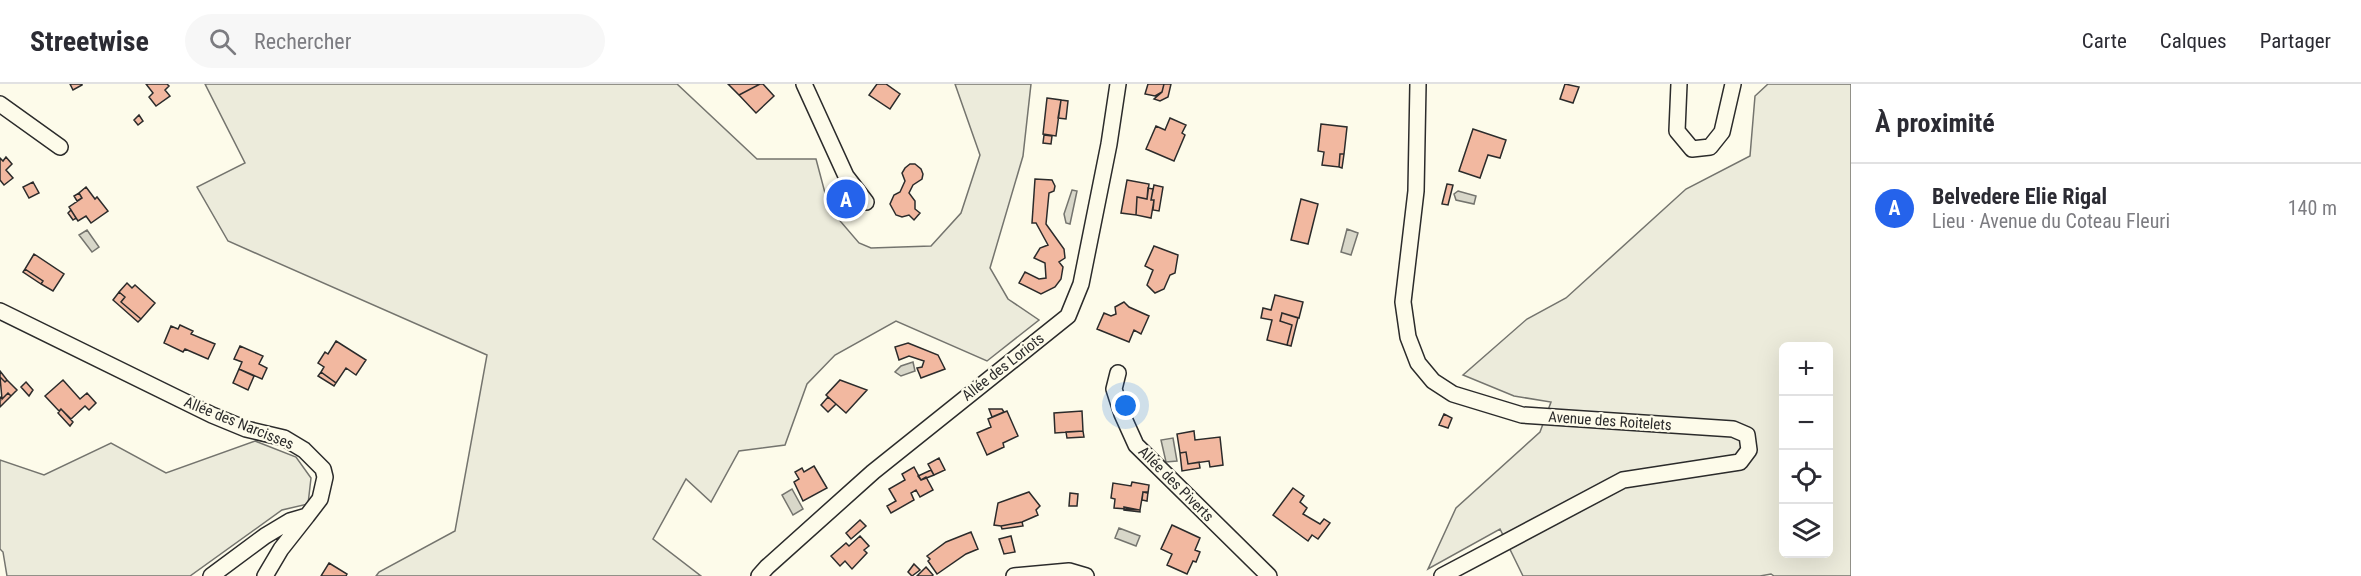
<!DOCTYPE html>
<html lang="fr">
<meta charset="utf-8">
<style>
body{margin:0;font-family:"Roboto Condensed",sans-serif;background:#f7f7f7;color:#2b2b33}
.controls{position:absolute;right:18px;bottom:18px;display:grid;overflow:hidden;border-radius:9px;box-shadow:0 6px 24px #0002}
.controls button{width:54px;height:54px;display:grid;place-items:center;padding:0;border:0;border-bottom:2px solid #e1e1e2;background:#fff;color:#2b2b33;font:30px sans-serif}
.you{position:absolute;left:1126px;top:322px;width:21px;height:21px;margin:-15px;border:4px solid #fff;border-radius:50%;background:#1a73e8;box-shadow:0 0 0 9px #1a73e833}
.badge{display:grid;place-items:center;width:39px;height:39px;border-radius:50%;background:#2563eb;color:#fff;font-size:20px;font-weight:700}
.pin{position:absolute;translate:-50% -50%;border:3px solid #fff;box-shadow:0 2px 6px #0006}
.list{margin:0;padding:0;list-style:none}
h2{display:flex;justify-content:space-between;align-items:center;height:78px;margin:0;padding:0 24px;font-size:26px}
h2 small{font-size:20px;font-weight:400;color:#7c7c81}
.list li{display:grid;grid-template-columns:39px 1fr auto;gap:18px;align-items:center;box-sizing:border-box;height:90px;padding:0 24px;border-top:2px solid #e1e1e2}
.list b{display:block;font-size:22px;white-space:nowrap}
.list p{margin:0;font-size:20px;white-space:nowrap;color:#7c7c81}
.list em{font-size:20px;font-style:normal;color:#7c7c81}
.icon{flex:none;width:33px;height:33px;fill:none;stroke:currentColor;stroke-width:2;stroke-linecap:round;stroke-linejoin:round}
.map{position:relative;flex:none;width:1851px;height:492px;overflow:hidden}
header{display:flex;align-items:center;gap:36px;box-sizing:border-box;height:84px;padding:0 30px;background:#fff;border-bottom:2px solid #e1e1e2}
header strong{font-size:28px}
nav{display:flex;gap:33px;margin-inline-start:auto;font-size:21px}
.search{width:420px;height:54px;background:#f7f7f7;display:flex;align-items:center;gap:15px;box-sizing:border-box;padding:0 21px;border-radius:33px;color:#7c7c81;font-size:22px}
main{display:flex}
aside{flex:1;background:#fff}
.map>svg:first-child{display:block}
</style>
<header>
<strong>Streetwise</strong>
<div class="search"><svg class="icon" aria-label="search" viewBox="0 0 24 24"><circle cx="10" cy="10" r="6"/><path d="M15 15l6 6"/></svg>Rechercher</div>
<nav><a>Carte</a><a>Calques</a><a>Partager</a></nav>
</header>
<main>
<div class="map">
<svg width="1851" height="492" viewBox="0 0 1851 492">
<rect width="100%" height="100%" fill="#fdfbea"/>
<!-- green -->
<path fill="#ecebdb" stroke="#74746e" stroke-width="1.5" fill-rule="evenodd" d="M 205,0 L 677,0 L 757,75 L 816,75 L 829,124 L 859,159 L 871,164 L 931,162 L 961,129 L 980,71 L 955,0 L 1031,0 L 1023,72 L 990,184 L 1008,215 L 1039,236 L 987,277 L 896,237 L 835,271 L 807,300 L 785,361 L 739,367 L 711,418 L 686,395 L 653,455 L 701,492 L 376,492 L 379,488 L 455,447 L 487,271 L 228,157 L 197,103 L 245,79 Z
M 1768,0 L 1851,0 L 1851,492 L 1774,492 L 1771,490 L 1760,492 L 1523,492 L 1500,445 L 1428,485 L 1456,424 L 1540,348 L 1551,318 L 1514,312 L 1463,291 L 1527,235 L 1566,214 L 1686,105 L 1750,72 L 1755,12 ZM 1784,262 L 1828,262 L 1828,470 L 1784,470 Z
M 255,357 L 296,373 L 311,394 L 308,420 L 282,426 L 190,492 L 7,492 L 3,468 L 0,465 L 0,376 L 44,391 L 111,359 L 166,389 Z"/>
<!-- water -->
<path fill="#d8d7c9" stroke="#74746e" stroke-width="1.5" d="M 1072,106 L 1077,107 L 1070,140 L 1066,139 L 1064,130 Z
M 1458,107 L 1476,112 L 1474,120 L 1456,116 L 1454,110 Z
M 1347,145 L 1358,149 L 1351,171 L 1341,168 Z
M 87,146 L 99,163 L 92,168 L 79,151 Z
M 913,278 L 915,287 L 901,292 L 895,288 L 901,282 Z
M 1173,354 L 1177,377 L 1166,378 L 1161,356 Z
M 792,405 L 803,425 L 793,431 L 782,411 Z
M 1119,444 L 1140,452 L 1136,462 L 1115,454 Z"/>
<!-- building -->
<path fill="#f2b8a0" stroke="#2b2b2b" stroke-width="1.5" d="M 70,0 L 82,0 L 82,1 L 73,6 Z
M 146,0 L 167,0 L 169,2 L 165,6 L 170,12 L 156,22 L 149,13 L 153,9 Z
M 728,0 L 760,0 L 739,11 Z
M 760,0 L 763,0 L 774,12 L 756,29 L 739,11 Z
M 877,0 L 886,0 L 900,10 L 890,25 L 869,11 Z
M 1148,0 L 1164,0 L 1162,8 L 1155,12 L 1145,10 Z
M 1164,0 L 1171,0 L 1168,13 L 1160,17 L 1154,15 L 1162,8 Z
M 1565,0 L 1579,3 L 1573,19 L 1560,15 Z
M 1047,14 L 1061,16 L 1056,52 L 1043,50 Z
M 1061,16 L 1068,17 L 1066,35 L 1058,34 Z
M 139,31 L 143,37 L 138,41 L 134,36 Z
M 1170,34 L 1186,41 L 1182,49 L 1185,51 L 1174,77 L 1146,65 L 1156,42 L 1165,46 Z
M 1321,40 L 1347,43 L 1344,70 L 1340,70 L 1339,83 L 1322,81 L 1324,68 L 1318,67 Z
M 1473,45 L 1506,56 L 1500,74 L 1488,71 L 1480,94 L 1459,87 Z
M 1044,51 L 1052,52 L 1051,60 L 1043,59 Z
M 1340,70 L 1344,70 L 1342,84 L 1339,83 Z
M 6,73 L 12,80 L 6,86 L 13,94 L 4,101 L 0,96 L 0,74 L 3,77 Z
M 915,80 L 921,85 L 923,90 L 922,95 L 913,101 L 909,109 L 915,117 L 915,125 L 920,129 L 914,136 L 909,131 L 902,133 L 896,131 L 890,120 L 894,111 L 900,108 L 905,97 L 902,89 L 905,84 L 910,80 Z
M 1035,95 L 1052,96 L 1055,102 L 1054,107 L 1049,109 L 1046,140 L 1064,165 L 1065,174 L 1059,178 L 1063,183 L 1061,195 L 1055,203 L 1041,210 L 1019,199 L 1025,188 L 1039,195 L 1046,194 L 1045,179 L 1034,174 L 1040,164 L 1048,161 L 1036,139 L 1032,139 Z
M 1127,96 L 1149,100 L 1147,115 L 1137,113 L 1136,131 L 1121,129 Z
M 33,98 L 39,109 L 29,114 L 23,103 Z
M 1447,100 L 1453,101 L 1448,121 L 1442,120 Z
M 1154,101 L 1163,103 L 1159,127 L 1153,126 L 1154,116 L 1151,116 Z
M 86,103 L 95,115 L 97,113 L 108,127 L 91,139 L 86,132 L 78,137 L 69,123 L 82,114 L 79,109 Z
M 1148,104 L 1153,105 L 1151,116 L 1154,116 L 1151,134 L 1136,131 L 1137,113 L 1147,115 Z
M 79,109 L 82,114 L 77,117 L 74,112 Z
M 1301,115 L 1318,120 L 1308,160 L 1291,156 Z
M 71,126 L 76,134 L 73,136 L 68,129 Z
M 1154,162 L 1178,171 L 1175,189 L 1170,191 L 1164,205 L 1155,209 L 1147,201 L 1153,186 L 1145,182 Z
M 34,170 L 64,190 L 53,207 L 41,200 L 43,197 L 25,185 Z
M 25,185 L 43,197 L 41,200 L 23,188 Z
M 127,199 L 132,204 L 135,201 L 155,219 L 141,235 L 121,218 L 125,213 L 119,208 Z
M 119,208 L 125,213 L 121,218 L 141,235 L 138,238 L 113,216 Z
M 1275,211 L 1303,218 L 1299,234 L 1282,229 L 1280,237 L 1292,241 L 1287,261 L 1267,256 L 1272,236 L 1261,234 L 1263,224 L 1271,226 Z
M 1124,218 L 1129,223 L 1149,232 L 1141,250 L 1134,246 L 1129,258 L 1097,245 L 1104,229 L 1111,232 L 1116,230 L 1115,223 Z
M 1282,229 L 1298,234 L 1291,262 L 1287,261 L 1292,241 L 1280,237 Z
M 180,241 L 193,247 L 191,250 L 215,260 L 208,275 L 185,265 L 183,268 L 164,259 L 171,242 L 178,245 Z
M 336,257 L 366,276 L 356,291 L 346,284 L 336,299 L 321,288 L 324,283 L 318,279 L 325,268 L 328,270 Z
M 908,259 L 938,271 L 945,285 L 921,294 L 917,284 L 922,283 L 924,277 L 909,272 L 899,276 L 895,263 Z
M 240,262 L 263,272 L 259,280 L 267,284 L 262,295 L 239,285 L 242,278 L 234,275 Z
M 239,285 L 254,292 L 248,306 L 233,299 Z
M 0,287 L 7,296 L 5,298 L 0,293 Z
M 321,288 L 336,299 L 334,302 L 318,292 Z
M 0,293 L 5,298 L 7,296 L 17,306 L 11,312 L 8,309 L 2,315 Z
M 63,296 L 80,315 L 87,309 L 96,319 L 89,326 L 85,322 L 71,335 L 61,325 L 59,327 L 45,312 Z
M 840,296 L 867,306 L 846,329 L 826,311 Z
M 26,298 L 33,306 L 29,312 L 21,303 Z
M 8,309 L 11,312 L 0,323 L 0,313 L 2,315 Z
M 828,313 L 836,320 L 828,328 L 821,321 Z
M 61,325 L 73,338 L 70,342 L 58,329 Z
M 989,325 L 1002,325 L 1004,328 L 992,333 Z
M 1007,327 L 1018,352 L 1003,359 L 1004,363 L 987,371 L 977,349 L 991,343 L 988,335 Z
M 1082,327 L 1083,347 L 1055,349 L 1054,329 Z
M 1444,330 L 1452,334 L 1448,344 L 1439,341 Z
M 1083,347 L 1084,353 L 1067,354 L 1066,348 Z
M 1194,347 L 1195,356 L 1220,353 L 1223,381 L 1210,383 L 1209,377 L 1188,380 L 1186,368 L 1180,369 L 1177,350 Z
M 1186,368 L 1188,380 L 1199,378 L 1200,384 L 1182,387 L 1180,369 Z
M 939,374 L 945,386 L 934,391 L 928,380 Z
M 814,382 L 827,404 L 803,417 L 794,398 L 799,395 L 795,388 L 802,384 L 804,388 Z
M 914,383 L 921,396 L 926,393 L 933,406 L 920,413 L 916,406 L 911,409 L 914,416 L 891,429 L 887,422 L 896,417 L 889,405 L 905,396 L 902,390 Z
M 931,386 L 934,391 L 921,396 L 918,392 Z
M 1132,398 L 1149,401 L 1148,409 L 1143,408 L 1140,426 L 1114,424 L 1115,415 L 1111,414 L 1113,399 L 1131,402 Z
M 1293,404 L 1304,412 L 1300,418 L 1307,424 L 1303,430 L 1320,440 L 1324,435 L 1330,439 L 1318,455 L 1312,451 L 1308,457 L 1273,431 Z
M 1029,408 L 1040,422 L 1036,426 L 1038,431 L 1022,438 L 1001,442 L 994,441 L 998,419 Z
M 1143,408 L 1148,408 L 1147,417 L 1142,416 Z
M 1070,409 L 1078,410 L 1077,422 L 1069,422 Z
M 1124,423 L 1140,426 L 1140,428 L 1124,426 Z
M 860,436 L 866,442 L 851,455 L 846,449 Z
M 1022,438 L 1023,442 L 1002,445 L 1001,442 Z
M 1172,441 L 1200,454 L 1195,466 L 1200,468 L 1196,478 L 1193,477 L 1187,490 L 1167,481 L 1172,470 L 1161,465 Z
M 971,448 L 978,465 L 966,470 L 937,490 L 928,477 L 930,475 L 927,472 L 946,458 Z
M 860,452 L 869,462 L 864,466 L 867,469 L 852,485 L 845,477 L 840,482 L 831,472 L 846,459 L 849,462 Z
M 1011,452 L 1015,468 L 1004,470 L 999,455 Z
M 329,479 L 347,490 L 346,492 L 321,492 Z
M 914,480 L 920,486 L 912,492 L 908,488 Z
M 926,483 L 933,491 L 932,492 L 917,492 Z"/>
<g fill="none" stroke-linecap="round" stroke-linejoin="round">
<!-- minor casing -->
<g stroke="#2b2b2b" stroke-width="18">
<path id="minor" d="M 804,0 L 846,92 L 866,118
M 1418,0 L 1416,107 L 1403,218 L 1408,253 L 1418,279 L 1433,297 L 1453,310 L 1522,331 L 1733,345 L 1747,351 L 1749,366 L 1740,378 L 1623,396 L 1442,492
M 1679,0 L 1677,47 L 1692,65 L 1710,63 L 1722,48 L 1733,0
M 0,20 L 60,63
M 0,227 L 212,331 L 246,345 L 284,354 L 304,366 L 323,385 L 325,393 L 320,415 L 307,432 L 290,437 L 265,452 L 211,492
M 1118,289 L 1114,305 L 1122,330 L 1136,361 L 1269,492
M 265,492 L 281,465 L 307,432
M 759,492 L 767,483 L 873,388 L 1068,232 L 1081,200 L 1109,60 L 1118,0
M 1014,492 L 1069,487 L 1086,492"/>
</g>
<!-- minor -->
<use href="#minor" stroke="#fdfbea" stroke-width="15"/>
</g>
<g text-anchor="middle" stroke-width="4.5" stroke-linejoin="round" paint-order="stroke">
<!-- street labels -->
<g font-size="15" fill="#2b2b2b" stroke="#fdfbea">
<text transform="translate(1003 283) rotate(-38)" y="5">Allée des Loriots</text>
<text transform="translate(1610 337) rotate(4)" y="5">Avenue des Roitelets</text>
<text transform="translate(239 339) rotate(22)" y="5">Allée des Narcisses</text>
<text transform="translate(1176 400) rotate(45)" y="5">Allée des Piverts</text>
</g>
</g>
</svg>
<div class="controls">
<button>+</button>
<button>−</button>
<button><svg class="icon" aria-label="locate" viewBox="0 0 24 24"><circle cx="12" cy="12" r="6"/><path d="M12 2v4M12 18v4M2 12h4M18 12h4"/></svg></button>
<button><svg class="icon" aria-label="layers" viewBox="0 0 24 24"><path d="M12 4l9 5-9 5-9-5zM3 14l9 5 9-5"/></svg></button>
</div>
<div class="you"></div>
<div class="pin badge" style="left:846px;top:115px">A</div>
</div>
<aside>
<h2>À proximité<small></small></h2>
<ul class="list">
<li><span class="badge">A</span><div><b>Belvedere Elie Rigal</b><p>Lieu · Avenue du Coteau Fleuri</p></div><em>140 m</em></li>
</ul>
</aside>
</main>
